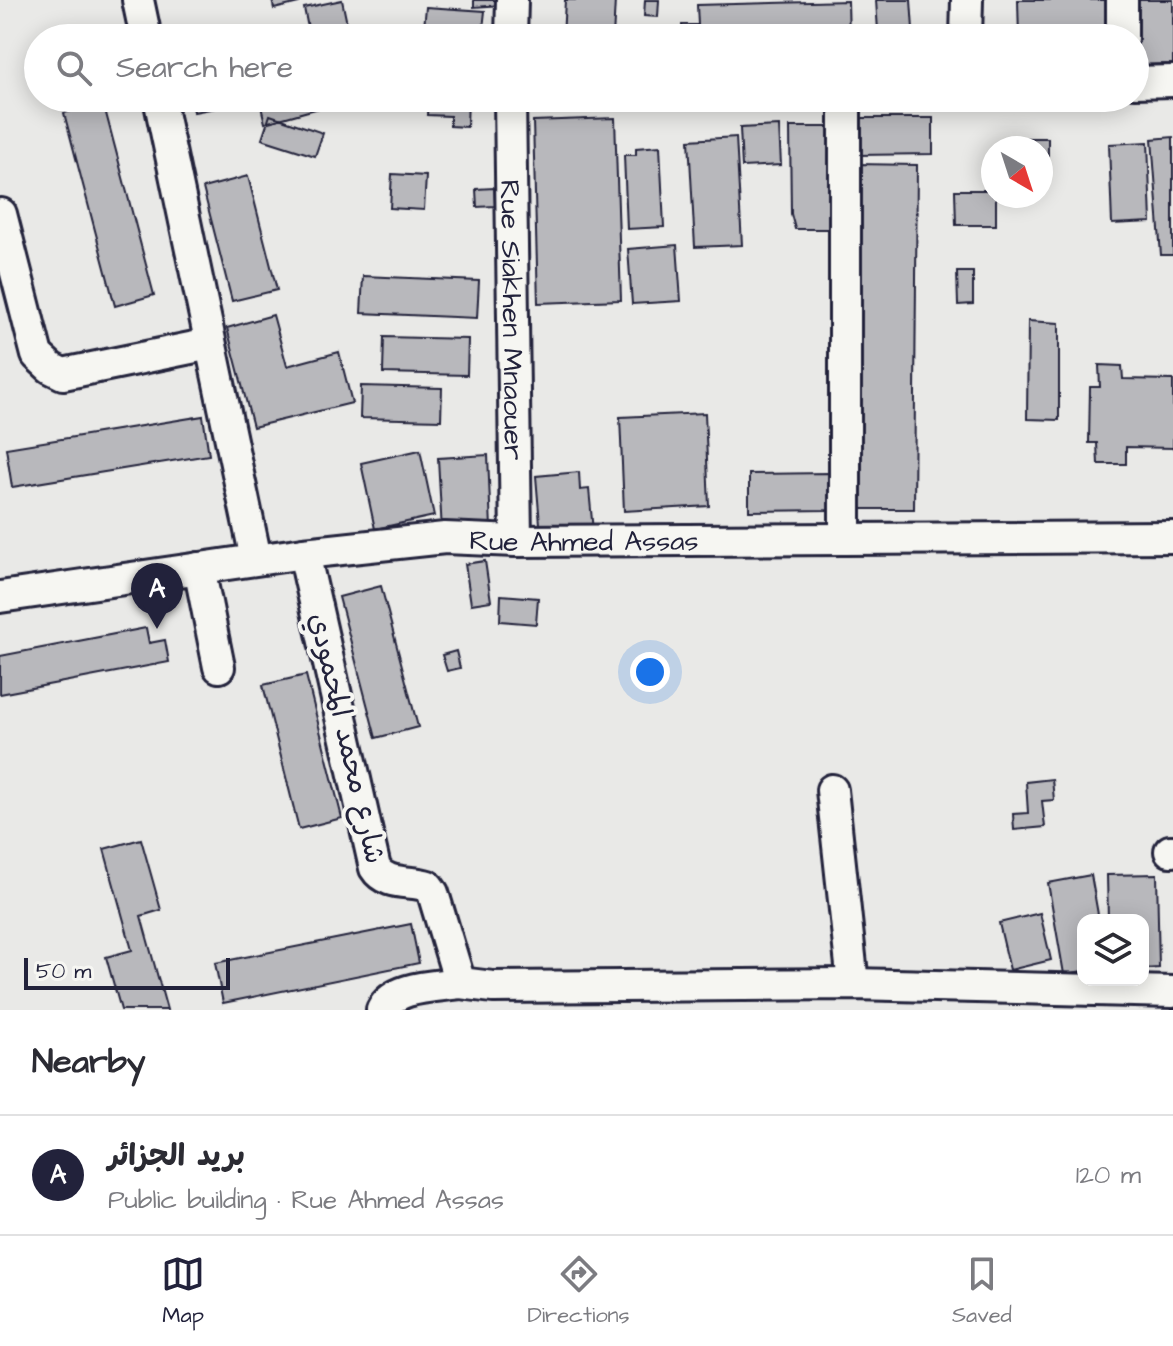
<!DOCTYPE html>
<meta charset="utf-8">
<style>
body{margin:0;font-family:"Architects Daughter","Playpen Sans Arabic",sans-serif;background:#f2f2f3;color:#2b2b33}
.controls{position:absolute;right:24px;bottom:24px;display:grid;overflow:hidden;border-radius:16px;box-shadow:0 4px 20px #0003}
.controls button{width:72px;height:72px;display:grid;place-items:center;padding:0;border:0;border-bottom:2px solid #e1e1e2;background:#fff;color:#2b2b33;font:40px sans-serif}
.compass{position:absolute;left:981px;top:136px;width:72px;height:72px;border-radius:50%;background:#fff;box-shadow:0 4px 20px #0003;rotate:141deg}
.scale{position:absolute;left:24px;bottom:20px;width:206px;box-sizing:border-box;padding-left:8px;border:4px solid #22223b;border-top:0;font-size:22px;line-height:28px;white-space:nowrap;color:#22223b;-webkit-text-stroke:6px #f6f6f2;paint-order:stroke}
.you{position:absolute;left:650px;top:672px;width:28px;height:28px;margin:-20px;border:6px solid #fff;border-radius:50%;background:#1a73e8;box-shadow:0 0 0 12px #1a73e833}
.badge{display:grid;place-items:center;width:52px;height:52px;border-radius:50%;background:#22223b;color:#fff;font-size:26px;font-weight:700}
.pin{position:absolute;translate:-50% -66px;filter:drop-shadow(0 2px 4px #0008)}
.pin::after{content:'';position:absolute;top:42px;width:28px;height:24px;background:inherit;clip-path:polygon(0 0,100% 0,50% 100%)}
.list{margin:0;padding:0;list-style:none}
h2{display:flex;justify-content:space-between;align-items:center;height:104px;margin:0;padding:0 32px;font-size:34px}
h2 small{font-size:26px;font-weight:400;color:#7c7c81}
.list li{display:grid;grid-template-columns:52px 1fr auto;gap:24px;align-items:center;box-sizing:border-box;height:120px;padding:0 32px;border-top:2px solid #e1e1e2}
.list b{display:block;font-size:30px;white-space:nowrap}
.list p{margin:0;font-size:26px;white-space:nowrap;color:#7c7c81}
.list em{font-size:26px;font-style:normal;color:#7c7c81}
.icon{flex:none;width:44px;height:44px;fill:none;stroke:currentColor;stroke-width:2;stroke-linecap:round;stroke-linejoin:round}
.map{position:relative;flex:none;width:1173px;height:1010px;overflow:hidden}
.search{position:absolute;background:#fff;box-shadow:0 4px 20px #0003;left:24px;right:24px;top:24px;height:88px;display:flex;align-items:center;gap:20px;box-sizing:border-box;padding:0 28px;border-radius:44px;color:#7c7c81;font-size:30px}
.sheet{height:224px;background:#fff}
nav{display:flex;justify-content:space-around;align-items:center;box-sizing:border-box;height:112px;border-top:2px solid #e1e1e2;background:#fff;font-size:22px;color:#7c7c81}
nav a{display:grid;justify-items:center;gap:4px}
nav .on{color:#22223b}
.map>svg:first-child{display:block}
</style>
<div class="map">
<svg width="1173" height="1010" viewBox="0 0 1173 1010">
<rect width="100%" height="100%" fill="#e9e9e7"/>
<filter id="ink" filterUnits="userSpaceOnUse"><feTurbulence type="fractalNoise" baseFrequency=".0125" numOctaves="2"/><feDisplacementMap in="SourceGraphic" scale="16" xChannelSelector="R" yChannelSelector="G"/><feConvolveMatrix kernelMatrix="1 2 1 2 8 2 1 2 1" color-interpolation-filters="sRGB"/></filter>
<g filter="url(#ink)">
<!-- building -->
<path fill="#b8b8bc" stroke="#22223b" stroke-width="2" d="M 272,0 L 299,0 L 299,3 L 274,9 Z
M 342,0 L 350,38 L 310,38 L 304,8 Z
M 474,0 L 502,0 L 502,5 L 474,7 Z
M 565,0 L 615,0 L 613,38 L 563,38 Z
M 645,0 L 659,0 L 658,17 L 644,16 Z
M 876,0 L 911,0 L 913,29 L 878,31 Z
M 1018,0 L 1112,0 L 1113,38 L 1019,38 Z
M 1133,0 L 1173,0 L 1173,64 L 1135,65 Z
M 848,1 L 849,38 L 682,38 L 682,25 L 698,25 L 697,5 Z
M 426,7 L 485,11 L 482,38 L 423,38 Z
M 191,98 L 235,98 L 236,104 L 194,112 Z
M 259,98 L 316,98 L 319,108 L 265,123 Z
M 428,98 L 468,98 L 467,127 L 450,126 L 450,116 L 427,115 Z
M 103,102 L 154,295 L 115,306 L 64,113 Z
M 270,115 L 323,133 L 315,156 L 262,139 Z
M 615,118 L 621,300 L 538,303 L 533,121 Z
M 857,118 L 933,118 L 933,154 L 857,155 Z
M 779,126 L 781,165 L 742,167 L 740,128 Z
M 790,127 L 832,127 L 833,229 L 795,229 L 791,214 Z
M 736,137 L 742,245 L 695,247 L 689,140 Z
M 1173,137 L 1173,255 L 1161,255 L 1152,139 Z
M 1011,138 L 1048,138 L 1048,158 L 1041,159 L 1041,148 L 1011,148 Z
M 1148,142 L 1151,222 L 1112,224 L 1109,144 Z
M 660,146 L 664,227 L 627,229 L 624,155 L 636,155 L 636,148 Z
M 856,164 L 917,165 L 914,509 L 853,509 Z
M 392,174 L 426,176 L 424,210 L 390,208 Z
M 248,176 L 277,290 L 232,301 L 203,188 Z
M 494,188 L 495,206 L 477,207 L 476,189 Z
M 955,190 L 993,190 L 993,196 L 996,196 L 996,225 L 956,225 Z
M 677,245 L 681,301 L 632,304 L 628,249 Z
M 957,272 L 973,272 L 973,304 L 958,305 Z
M 363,276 L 479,281 L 477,318 L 361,313 Z
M 273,315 L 287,366 L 339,352 L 352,403 L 253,427 L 227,328 Z
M 1028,321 L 1059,323 L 1059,420 L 1027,419 Z
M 384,337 L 468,339 L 467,375 L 383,373 Z
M 1099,365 L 1122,366 L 1123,379 L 1173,380 L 1173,448 L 1126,447 L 1126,464 L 1098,464 L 1097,443 L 1089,443 L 1090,387 L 1100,387 Z
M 361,386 L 442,388 L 441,420 L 360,418 Z
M 705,413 L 709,506 L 624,511 L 620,417 Z
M 203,416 L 209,455 L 12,487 L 6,448 Z
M 420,450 L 434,516 L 375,529 L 361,463 Z
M 488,455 L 491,529 L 442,532 L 438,458 Z
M 579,472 L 580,490 L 589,489 L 593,531 L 541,536 L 536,476 Z
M 828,473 L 828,510 L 749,511 L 749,474 Z
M 485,561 L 491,601 L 471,604 L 465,564 Z
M 381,586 L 418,727 L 376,738 L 339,597 Z
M 501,595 L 538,598 L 536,624 L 500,621 Z
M 146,628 L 149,643 L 165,640 L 169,662 L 0,694 L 0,656 Z
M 456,651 L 460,668 L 447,671 L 442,655 Z
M 306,675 L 342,818 L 299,829 L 263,685 Z
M 1052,779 L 1054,800 L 1042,801 L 1045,827 L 1014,830 L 1013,814 L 1028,813 L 1026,782 Z
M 141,839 L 161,910 L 141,916 L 167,1010 L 121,1010 L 106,957 L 132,950 L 104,849 Z
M 1157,874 L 1159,968 L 1143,969 L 1143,920 L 1108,920 L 1107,875 Z
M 1091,875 L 1099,920 L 1083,920 L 1083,971 L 1064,974 L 1048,883 Z
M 1040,913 L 1051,960 L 1010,970 L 999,923 Z
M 411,924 L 419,963 L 223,1003 L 215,963 Z"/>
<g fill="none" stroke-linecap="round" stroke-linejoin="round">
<!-- minor casing -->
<g stroke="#22223b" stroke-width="36">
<g id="minor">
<path d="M 138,0 L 146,38"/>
<path d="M 1122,0 L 1122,38"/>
<path d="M 511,38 L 512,0"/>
<path d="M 966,38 L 967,0"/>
<path d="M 1135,82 L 1173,81"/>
<path d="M 159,98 L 256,559"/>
<path id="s1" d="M 510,98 L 516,541"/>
<path d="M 845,98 L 845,539"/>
<path d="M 1,214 L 37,355 L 51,368 L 63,374 L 210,344"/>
<path d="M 304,553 L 375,868 C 386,886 410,880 428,886 L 433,893 L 460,983 L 493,987 L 853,984 L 1173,992"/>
<path d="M 199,568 L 219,667"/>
<path id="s2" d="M 0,597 L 304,553 L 445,538 L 516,541 L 1173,537"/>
<path d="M 832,790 L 853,984"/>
<path d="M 1170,851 L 1173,851"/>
<path d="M 382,1010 C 394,985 437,987 460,983"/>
</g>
</g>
<!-- minor -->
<use href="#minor" stroke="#f6f6f2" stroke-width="30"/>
</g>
</g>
<g text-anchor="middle" stroke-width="8" stroke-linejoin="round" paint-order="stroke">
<!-- street labels -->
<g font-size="28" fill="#22223b" stroke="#f6f6f2">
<text dy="10" stroke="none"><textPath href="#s1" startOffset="222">Rue Siakhen Mnaouer</textPath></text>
<text dy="10" stroke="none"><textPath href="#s2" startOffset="588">Rue Ahmed Assas</textPath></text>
<text transform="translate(348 738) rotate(77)" y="10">شارع محمد المحمودي</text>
</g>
</g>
</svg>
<div class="controls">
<button><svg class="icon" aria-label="layers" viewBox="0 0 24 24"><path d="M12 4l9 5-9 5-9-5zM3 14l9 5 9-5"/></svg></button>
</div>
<svg class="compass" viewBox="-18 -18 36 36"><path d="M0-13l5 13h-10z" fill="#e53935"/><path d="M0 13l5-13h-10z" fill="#7c7c81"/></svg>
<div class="scale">50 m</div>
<div class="you"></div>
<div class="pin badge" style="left:157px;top:629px">A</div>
<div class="search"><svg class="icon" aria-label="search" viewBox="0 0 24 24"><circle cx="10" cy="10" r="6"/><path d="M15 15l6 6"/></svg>Search here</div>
</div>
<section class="sheet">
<h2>Nearby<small></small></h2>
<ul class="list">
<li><span class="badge">A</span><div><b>بريد الجزائر</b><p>Public building · Rue Ahmed Assas</p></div><em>120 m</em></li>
</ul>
</section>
<nav>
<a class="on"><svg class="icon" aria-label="map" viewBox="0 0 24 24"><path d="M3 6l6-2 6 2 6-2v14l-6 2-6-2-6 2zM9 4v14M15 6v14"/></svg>Map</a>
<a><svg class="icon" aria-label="directions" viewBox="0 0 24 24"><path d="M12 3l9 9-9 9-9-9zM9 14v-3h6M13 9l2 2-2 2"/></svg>Directions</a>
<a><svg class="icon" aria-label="saved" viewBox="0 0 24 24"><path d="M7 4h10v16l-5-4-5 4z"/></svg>Saved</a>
</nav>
